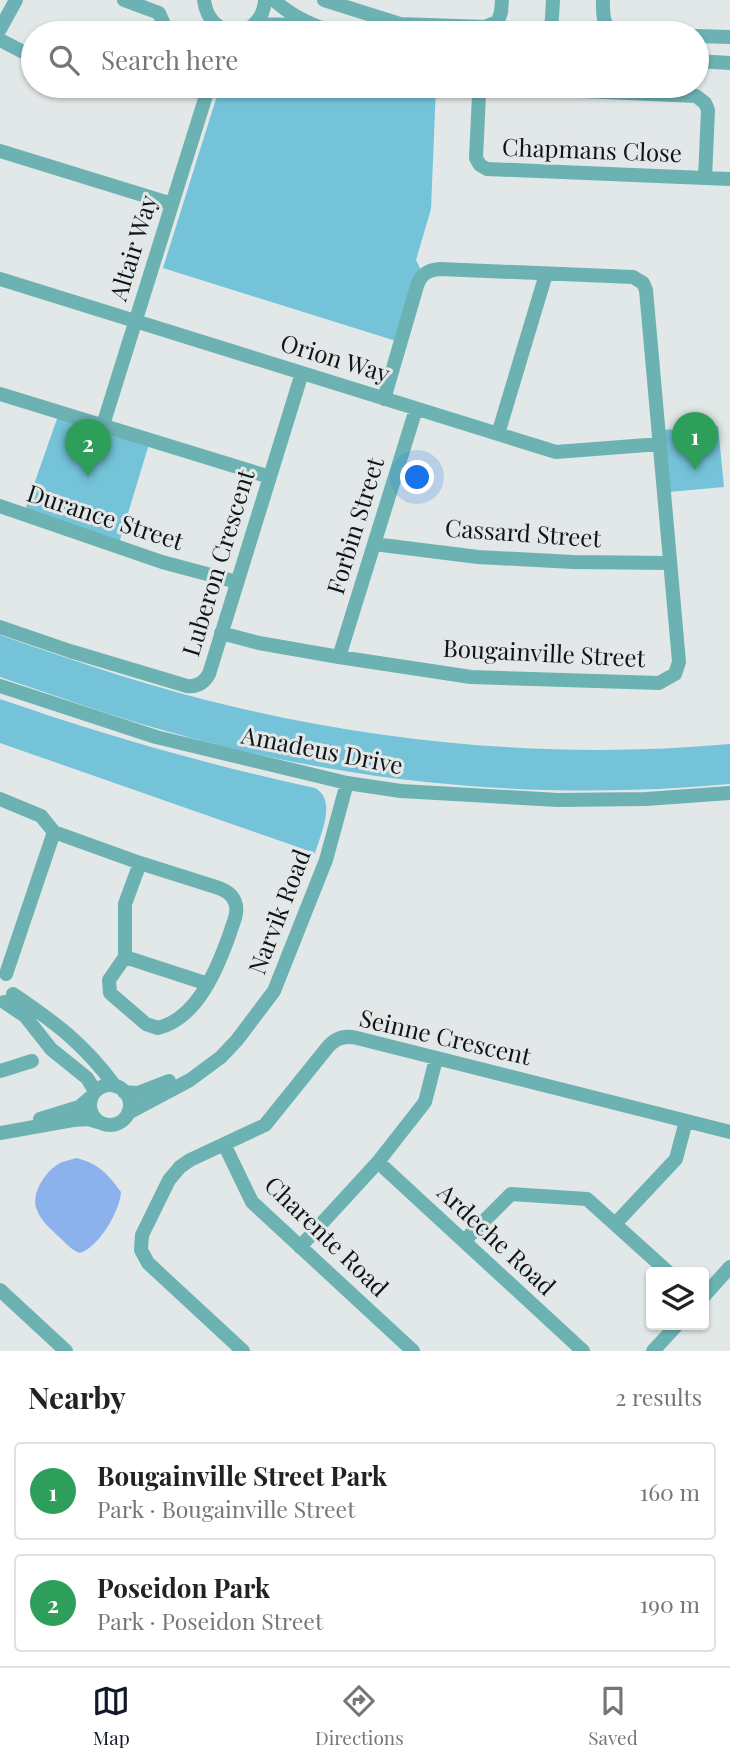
<!DOCTYPE html>
<meta charset="utf-8">
<style>
body{margin:0;font-family:"Playfair Display",serif;background:#f2f2f2;color:#222}
.controls{position:absolute;right:21px;bottom:21px;display:grid;overflow:hidden;border-radius:7px;box-shadow:0 2px 5px #0004}
.controls button{width:63px;height:63px;display:grid;place-items:center;padding:0;border:0;border-bottom:2px solid #e0e0e0;background:#fff;color:#222;font:35px sans-serif}
.you{position:absolute;left:418px;top:478px;width:24px;height:24px;margin:-18px;border:5px solid #fff;border-radius:50%;background:#1a73e8;box-shadow:0 0 0 10px #1a73e833}
.badge{display:grid;place-items:center;width:46px;height:46px;border-radius:50%;background:#111827;color:#fff;font-size:23px;font-weight:700}
.pin{position:absolute;translate:-50% -58px;filter:drop-shadow(0 2px 4px #0008)}
.pin::after{content:'';position:absolute;top:37px;width:24px;height:21px;background:inherit;clip-path:polygon(0 0,100% 0,50% 100%)}
.list{margin:0;padding:0;list-style:none}
h2{display:flex;justify-content:space-between;align-items:center;height:91px;margin:0;padding:0 28px;font-size:30px}
h2 small{font-size:23px;font-weight:400;color:#767676}
.list li{display:grid;grid-template-columns:46px 1fr auto;gap:21px;align-items:center;box-sizing:border-box;height:98px;margin:0 14px 14px;padding:0 14px;border:2px solid #e0e0e0;border-radius:7px}
.list b{display:block;font-size:26px;white-space:nowrap}
.list p{margin:0;font-size:23px;white-space:nowrap;color:#767676}
.list em{font-size:23px;font-style:normal;color:#767676}
.icon{flex:none;width:38px;height:38px;fill:none;stroke:currentColor;stroke-width:2;stroke-linecap:round;stroke-linejoin:round}
.map{position:relative;flex:none;width:730px;height:1351px;overflow:hidden}
.search{position:absolute;background:#fff;box-shadow:0 2px 5px #0004;left:21px;right:21px;top:21px;height:77px;display:flex;align-items:center;gap:18px;box-sizing:border-box;padding:0 24px;border-radius:38px;color:#767676;font-size:26px}
.sheet{height:315px;background:#fff}
nav{display:flex;justify-content:space-around;align-items:center;box-sizing:border-box;height:98px;border-top:2px solid #e0e0e0;background:#fff;font-size:19px;color:#767676}
nav a{display:grid;justify-items:center;gap:4px}
nav .on{color:#111827}
.map>svg:first-child{display:block}
</style>
<div class="map">
<svg width="730" height="1351" viewBox="0 0 730 1351">
<rect width="100%" height="100%" fill="#e2e7e8"/>
<!-- green -->
<path fill="#74c3d9" d="M 220,86 L 436,86 L 431,209 L 416,260 L 421,270 L 396,341 L 163,268 Z
M 58,416 L 149,444 L 119,543 L 25,510 Z
M 718,426 L 724,487 L 669,492 L 663,430 Z
M 0,635 C 78,662 158,690 239,708 C 399,745 566,759 730,744 L 730,784 C 544,801 358,785 177,734 C 117,718 59,697 0,677 Z
M 0,699 C 104,735 208,765 315,788 C 337,800 321,833 315,853 L 0,743 Z"/>
<!-- water -->
<path fill="#8cb2ee" d="M 76,1158 C 98,1163 108,1174 121,1192 C 120,1211 99,1247 80,1253 C 71,1250 65,1242 58,1236 C 50,1228 41,1221 37,1210 C 30,1195 45,1171 60,1163 C 64,1161 71,1160 76,1158 Z"/>
<g fill="none" stroke-linecap="round" stroke-linejoin="round">
<!-- minor -->
<path stroke="#6cb2b3" stroke-width="14" d="M 124,0 L 159,13 L 163,22 L 160,33
M 204,0 C 209,42 262,42 265,0
M 274,0 C 292,17 313,26 336,33
M 324,0 L 400,24 L 485,27 L 498,21 L 501,12 L 502,0
M 603,0 C 602,33 610,32 639,33
M 254,24 L 308,25
M 0,29 L 16,0
M 551,33 L 553,0
M 697,36 L 730,37
M 0,40 L 33,57
M 697,61 L 730,63
M 127,86 L 140,86
M 0,151 L 172,204
M 705,178 L 708,110 L 705,103 L 696,96 L 492,87 L 484,89 L 479,95 L 476,158 L 480,165 L 487,169 L 705,178 L 730,179
M 0,279 L 556,452 L 660,444
M 0,394 L 270,477
M 103,425 L 209,86
M 498,434 L 546,274
M 0,506 L 162,562 L 237,582
M 374,544 L 478,557 L 573,562 L 670,563
M 0,627 L 70,651 L 187,686 C 197,687 204,683 209,674 L 302,373
M 221,633 L 259,643 L 339,657 L 471,677 L 659,683 L 675,674 L 679,662 L 646,290 L 643,283 L 633,277 L 440,269 C 428,270 421,274 417,286 L 384,399
M 339,657 L 416,409
M 0,686 L 156,737 L 347,783 L 401,791 L 558,800 L 646,799 L 730,793
M 0,799 L 41,816 L 54,832 L 6,974
M 54,832 L 140,863 L 219,888 C 226,891 232,894 235,902 C 239,912 233,923 230,933 C 218,967 198,1018 158,1028 L 146,1024 L 110,993 L 109,980 L 125,957 L 125,904 L 140,863
M 125,957 L 208,984
M 13,994 C 56,1023 84,1044 115,1086
M 4,1002 L 25,1016 L 51,1049 L 87,1078 L 95,1091
M 0,1071 L 32,1061
M90 1105a20 20 0 1 1 40 0a20 20 0 1 1-40 0Z
M 124,1092 L 138,1093 L 169,1081
M 128,1113 L 190,1080 L 221,1057 L 237,1040 L 274,991 L 326,860 L 347,783
M 40,1119 L 79,1107 L 92,1096
M 0,1133 L 73,1120 L 88,1119 L 98,1122
M 224,1144 L 252,1202 L 413,1351
M 378,1162 L 583,1351
M 616,1223 L 676,1159 L 686,1121
M 464,1241 L 511,1194 L 587,1199 L 668,1272
M 300,1247 L 378,1162 L 425,1102 L 436,1059
M 0,1290 L 66,1351
M 704,1296 L 730,1267
M 243,1351 L 148,1263 L 141,1250 L 142,1235 L 169,1180 L 180,1167 L 190,1160 L 265,1125 L 327,1048 C 335,1038 345,1035 357,1038 L 730,1132
M 653,1351 L 677,1325"/>
</g>
<g text-anchor="middle" stroke-width="6" stroke-linejoin="round" paint-order="stroke">
<!-- street labels -->
<g font-size="24" fill="#121314" stroke="#e2e7e8">
<text transform="translate(592 151) rotate(2)" y="8">Chapmans Close</text>
<text transform="translate(134 248) rotate(-73)" y="8">Altair Way</text>
<text transform="translate(335 359) rotate(17)" y="8">Orion Way</text>
<text transform="translate(105 518) rotate(18)" y="8">Durance Street</text>
<text transform="translate(356 526) rotate(-73)" y="8">Forbin Street</text>
<text transform="translate(523 534) rotate(4)" y="8">Cassard Street</text>
<text transform="translate(219 563) rotate(-73)" y="8">Luberon Crescent</text>
<text transform="translate(544 654) rotate(3)" y="8">Bougainville Street</text>
<text transform="translate(322 751) rotate(11)" y="8">Amadeus Drive</text>
<text transform="translate(280 912) rotate(-69)" y="8">Narvik Road</text>
<text transform="translate(445 1038) rotate(13)" y="8">Seinne Crescent</text>
<text transform="translate(326 1237) rotate(44)" y="8">Charente Road</text>
<text transform="translate(496 1240) rotate(43)" y="8">Ardeche Road</text>
</g>
</g>
</svg>
<div class="controls">
<button><svg class="icon" aria-label="layers" viewBox="0 0 24 24"><path d="M12 4l9 5-9 5-9-5zM3 14l9 5 9-5"/></svg></button>
</div>
<div class="you"></div>
<div class="pin badge" style="left:695px;top:470px;background:#2e9e5b">1</div>
<div class="pin badge" style="left:88px;top:477px;background:#2e9e5b">2</div>
<div class="search"><svg class="icon" aria-label="search" viewBox="0 0 24 24"><circle cx="10" cy="10" r="6"/><path d="M15 15l6 6"/></svg>Search here</div>
</div>
<section class="sheet">
<h2>Nearby<small>2 results</small></h2>
<ul class="list">
<li><span class="badge" style="background:#2e9e5b">1</span><div><b>Bougainville Street Park</b><p>Park · Bougainville Street</p></div><em>160 m</em></li>
<li><span class="badge" style="background:#2e9e5b">2</span><div><b>Poseidon Park</b><p>Park · Poseidon Street</p></div><em>190 m</em></li>
</ul>
</section>
<nav>
<a class="on"><svg class="icon" aria-label="map" viewBox="0 0 24 24"><path d="M3 6l6-2 6 2 6-2v14l-6 2-6-2-6 2zM9 4v14M15 6v14"/></svg>Map</a>
<a><svg class="icon" aria-label="directions" viewBox="0 0 24 24"><path d="M12 3l9 9-9 9-9-9zM9 14v-3h6M13 9l2 2-2 2"/></svg>Directions</a>
<a><svg class="icon" aria-label="saved" viewBox="0 0 24 24"><path d="M7 4h10v16l-5-4-5 4z"/></svg>Saved</a>
</nav>
